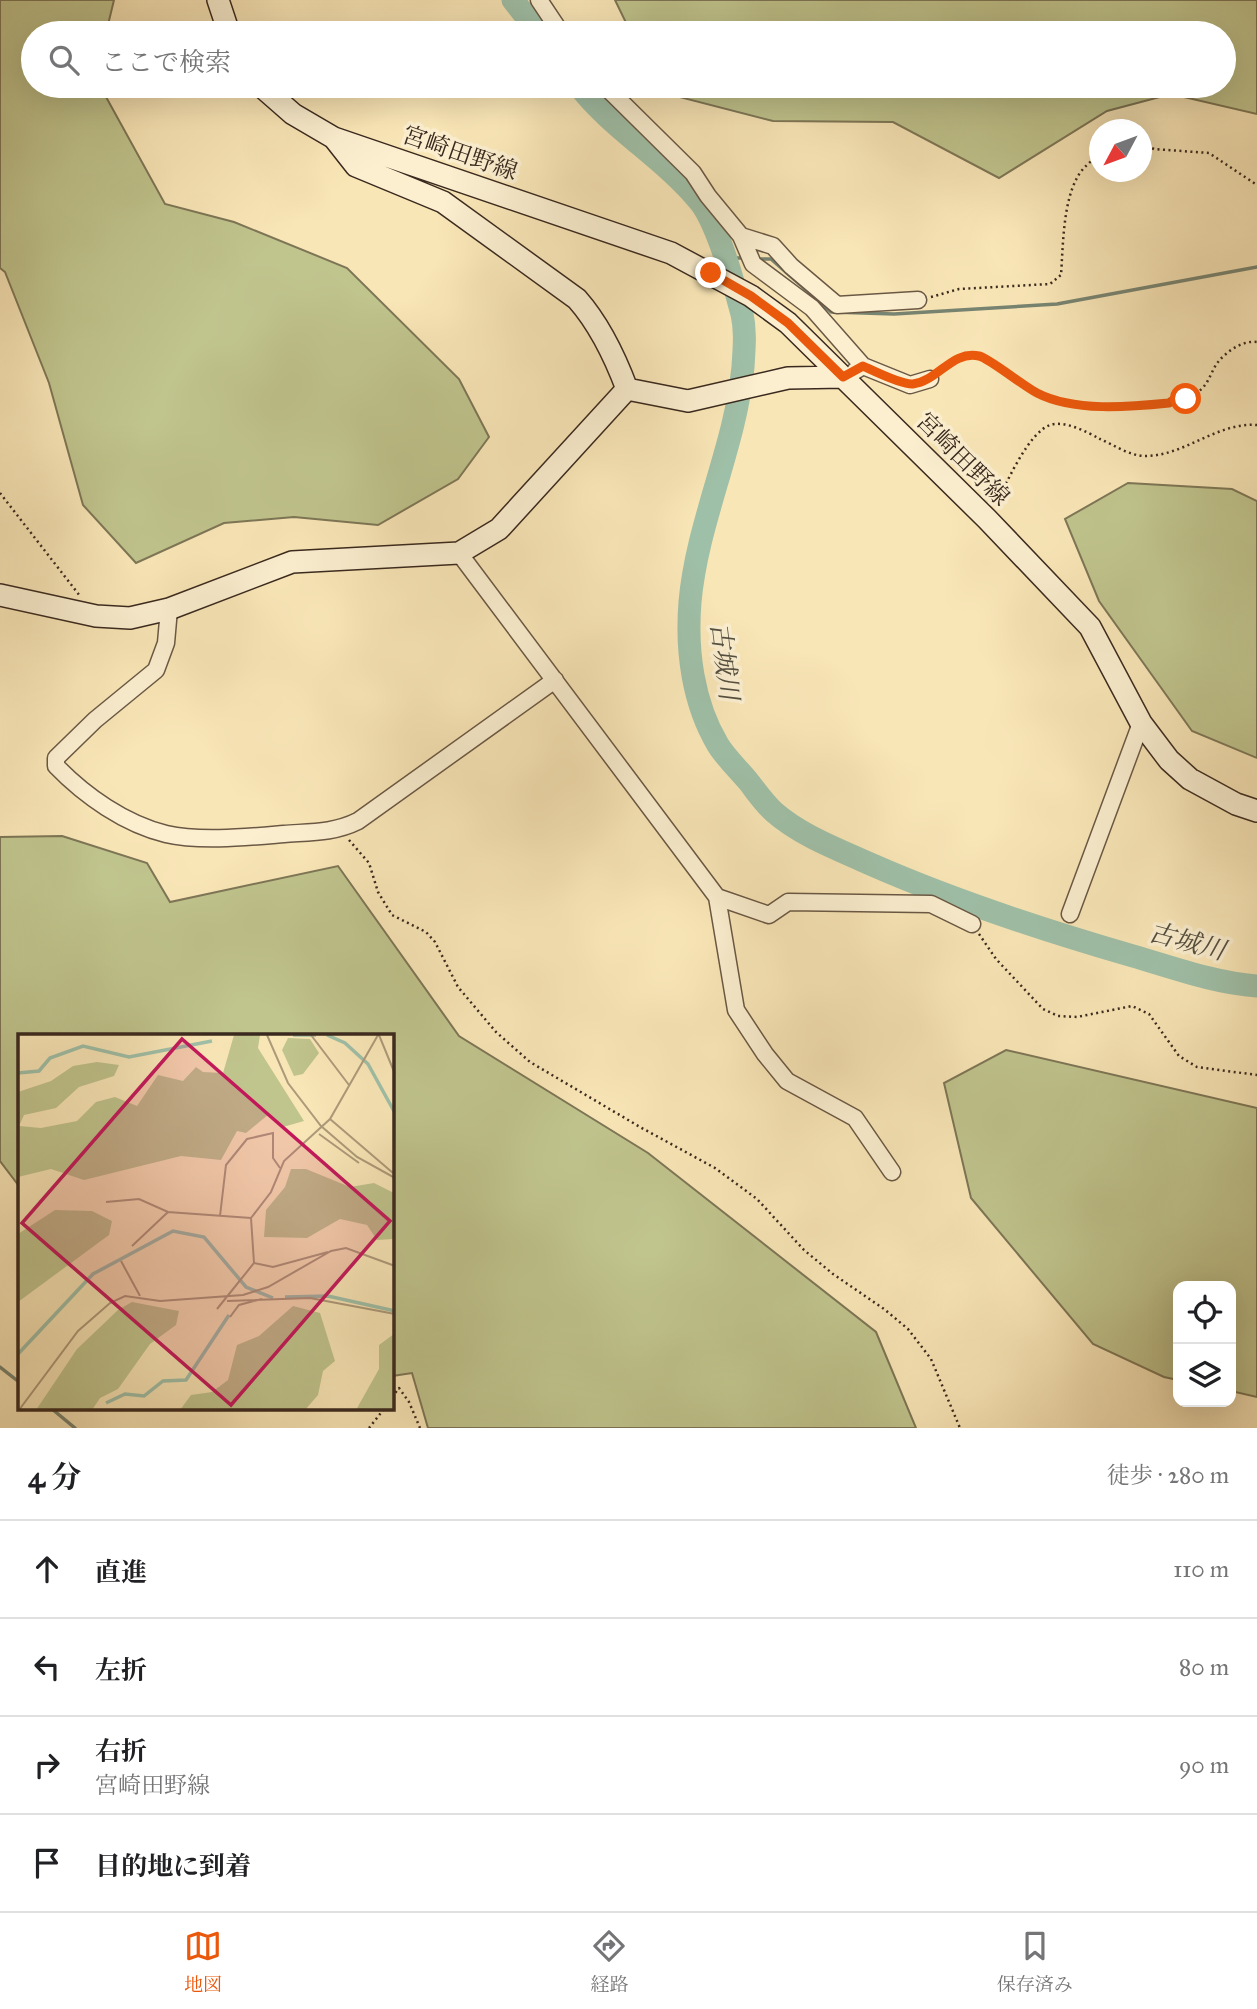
<!DOCTYPE html>
<html lang="ja">
<meta charset="utf-8">
<style>
body{margin:0;font-family:"IM FELL Great Primer","Noto Serif JP",serif;background:#f2f2f2;color:#202124}
.controls{position:absolute;right:21px;bottom:21px;display:grid;overflow:hidden;border-radius:14px;box-shadow:0 7px 28px #0002}
.controls button{width:63px;height:63px;display:grid;place-items:center;padding:0;border:0;border-bottom:2px solid #e0e0e0;background:#fff;color:#202124;font:35px sans-serif}
.compass{position:absolute;left:1089px;top:119px;width:63px;height:63px;border-radius:50%;background:#fff;box-shadow:0 7px 28px #0002;rotate:229deg}
.stop{position:absolute;width:21px;height:21px;margin:-16px;border:5px solid #ea580c;border-radius:50%;background:#fff}
.stop.end{background:#ea580c;border-color:#fff;box-shadow:0 2px 7px #0008}
.list{margin:0;padding:0;list-style:none}
h2{display:flex;justify-content:space-between;align-items:center;height:91px;margin:0;padding:0 28px;font-size:30px}
h2 small{font-size:23px;font-weight:400;color:#757577}
.list li{display:grid;grid-template-columns:46px 1fr auto;gap:21px;align-items:center;box-sizing:border-box;height:98px;padding:0 28px;border-top:2px solid #e0e0e0}
.list b{display:block;font-size:26px;white-space:nowrap}
.list p{margin:0;font-size:23px;white-space:nowrap;color:#757577}
.list em{font-size:23px;font-style:normal;color:#757577}
.icon{flex:none;width:38px;height:38px;fill:none;stroke:currentColor;stroke-width:2;stroke-linecap:round;stroke-linejoin:round}
.map{position:relative;flex:none;width:1257px;height:1428px;overflow:hidden}
.search{position:absolute;background:#fff;box-shadow:0 7px 28px #0002;left:21px;right:21px;top:21px;height:77px;display:flex;align-items:center;gap:18px;box-sizing:border-box;padding:0 24px;border-radius:38px;color:#757577;font-size:26px}
.sheet{height:483px;background:#fff}
nav{display:flex;justify-content:space-around;align-items:center;box-sizing:border-box;height:98px;border-top:2px solid #e0e0e0;background:#fff;font-size:19px;color:#757577}
nav a{display:grid;justify-items:center;gap:4px}
nav .on{color:#ea580c}
.map>svg:first-child{display:block}
</style>
<div class="map">
<svg width="1257" height="1428" viewBox="0 0 1257 1428">
<rect width="100%" height="100%" fill="#f9e6b7"/>
<filter id="stains"><feTurbulence type="fractalNoise" baseFrequency=".00286" numOctaves="4"/><feColorMatrix values="0 0 0 0 .2 0 0 0 0 .09 0 0 0 0 .02 0 0 0 .5 -.17"/></filter>
<radialGradient id="worn" r=".72"><stop offset=".6" stop-color="#630" stop-opacity="0"/><stop offset="1" stop-color="#630" stop-opacity=".3"/></radialGradient>
<!-- green -->
<path fill="#c0c48d" stroke="#7d7656" stroke-width="2" d="M 0,0 L 114,0 L 106,33 L 33,33 L 33,86 L 100,86 L 165,204 L 234,222 L 347,268 L 459,379 L 489,437 L 458,479 L 378,525 L 294,517 L 224,523 L 136,563 L 83,505 L 49,383 L 5,272 L 0,268 Z
M 615,0 L 1257,0 L 1257,114 L 1171,94 L 1107,111 L 999,178 L 893,122 L 773,121 L 660,92 L 657,86 L 1224,86 L 1224,33 L 631,33 Z
M 1128,483 L 1232,489 L 1257,501 L 1257,758 L 1192,731 L 1099,601 L 1065,519 Z
M 62,836 L 147,863 L 170,902 L 338,866 L 459,1036 L 648,1153 L 876,1332 L 916,1428 L 428,1428 L 412,1373 L 392,1376 L 392,1036 L 19,1036 L 19,1186 L 0,1161 L 0,837 Z
M 1006,1050 L 1257,1108 L 1257,1397 L 1231,1391 L 1231,1286 L 1178,1286 L 1178,1380 L 1164,1377 L 1093,1344 L 971,1198 L 944,1083 Z"/>
<g fill="none" stroke-linecap="round" stroke-linejoin="round">
<!-- stream -->
<path stroke="#778471" stroke-width="3.5" d="M 724,258 L 746,258
M 757,259 L 771,259 L 831,312 L 894,314 L 1057,304 L 1257,267
M 0,1367 L 19,1382
M 52,1409 L 75,1428"/>
<!-- river -->
<path stroke="#9fc0a8" stroke-width="23" d="M 513,0 L 539,33
M 579,86 C 613,130 664,158 700,202 C 718,225 734,284 742,314 C 746,332 744,349 743,367 C 735,448 697,522 690,602 C 686,651 693,703 718,745 C 726,758 738,769 748,781 C 756,791 764,803 774,812 C 800,835 837,849 868,863 C 954,901 1043,930 1133,956 C 1174,968 1215,983 1257,986"/>
<!-- street casing -->
<g stroke="#6a5844" stroke-width="19">
<path id="street" d="M 539,0 L 561,33
M 605,86 L 693,173 L 708,196 L 741,236 L 753,264 L 812,308 L 863,366
M 741,236 L 773,246 L 791,266 L 837,305 L 918,300
M 855,371 L 863,366 L 910,385 L 930,379
M 459,553 L 717,897 L 736,1010 L 765,1054 L 787,1081 L 855,1118 L 892,1172
M 169,609 L 166,643 L 156,670 L 95,720 L 56,758 L 56,766 C 85,796 125,824 166,834 C 200,842 248,837 284,834 C 310,832 334,833 358,821 L 555,680
M 717,897 L 769,915 L 788,902 L 931,904 L 972,924
M 1070,914 L 1141,723"/>
</g>
<!-- secondary casing -->
<g stroke="#3a291e" stroke-width="24">
<path id="secondary" d="M 218,0 L 229,33
M 261,86 L 293,114 L 334,138 L 671,253 L 751,296 L 788,323 L 987,519 L 1090,627 L 1141,723 L 1169,760 L 1190,779 L 1236,804 L 1257,811
M 334,138 L 356,166 L 443,202 L 577,299 C 600,325 615,357 627,389
M 0,595 L 96,616 L 130,618 L 169,609 L 292,562 L 459,553 L 499,529 L 627,389 L 688,401 L 788,378 L 843,377"/>
</g>
<!-- path -->
<path stroke="#3a291e" stroke-width="2.5" stroke-dasharray="2 3.5" stroke-linecap="butt" d="M 1142,144 L 1154,149 L 1209,153 L 1257,185
M 931,297 L 959,289 L 1050,284 L 1061,275 C 1063,247 1063,203 1077,178 C 1082,168 1091,161 1100,154
M 941,371 L 960,355 L 980,356 L 1014,379 L 1054,400 L 1114,408 L 1169,403 C 1178,396 1190,399 1199,391 C 1209,384 1211,371 1218,362 C 1227,351 1243,340 1257,342
M 0,493 L 80,596
M 996,503 C 1007,483 1028,433 1050,425 C 1065,420 1087,432 1100,439 C 1114,445 1130,456 1145,456 C 1185,456 1217,422 1257,425
M 349,840 L 369,863 L 378,892 L 392,915 L 426,932 L 435,942 L 458,987 L 496,1032 L 530,1062 L 640,1127 L 715,1168 L 757,1199 L 804,1250 L 833,1274 L 884,1309 L 908,1329 L 931,1359 L 960,1428
M 979,934 L 996,959 L 1043,1009 L 1058,1016 L 1077,1017 L 1132,1006 L 1149,1014 L 1179,1056 L 1197,1067 L 1257,1075
M 392,1397 L 399,1388 L 409,1402 L 420,1428
M 369,1428 L 384,1409"/>
<!-- street -->
<use href="#street" stroke="#fbefd0" stroke-width="16"/>
<!-- secondary -->
<use href="#secondary" stroke="#fbefd0" stroke-width="21"/>
</g>
<g fill="none" stroke-linecap="round" stroke-linejoin="round">
<!-- route -->
<path stroke="#ea580c" stroke-width="9" d="M 711,273 L 751,296 L 788,323 L 843,377 L 863,366 C 874,371 902,385 913,384 C 938,381 952,350 979,356 C 989,358 1023,386 1037,393 C 1074,412 1129,407 1169,403 L 1176,398 L 1186,399"/>
</g>
<g text-anchor="middle" stroke-width="7" stroke-linejoin="round" paint-order="stroke">
<!-- street labels -->
<g font-size="24" fill="#3a291e" stroke="#fbefd0">
<text transform="translate(460 153) rotate(19)" y="8">宮崎田野線</text>
<text transform="translate(963 459) rotate(45)" y="8">宮崎田野線</text>
</g>
<!-- water labels -->
<g font-size="26" font-style="italic" fill="#534f40" stroke="#fbefd0">
<text transform="translate(725 661) rotate(83)" y="9">古城川</text>
<text transform="translate(1187 941) rotate(15)" y="9">古城川</text>
</g>
</g>
<!-- overview -->
<g transform="translate(18 1034)">
<rect width="376" height="376" fill="#f9e6b7"/>
<path d="M 216,1 L 242,1 L 240,14 L 286,87 L 265,93 L 251,80 L 228,99 L 219,97 L 203,126 L 163,122 L 66,146 L 33,135 L 0,143 L 0,58 L 33,47 L 55,32 L 79,28 L 101,31 L 96,42 L 61,53 L 38,74 L 6,81 L 1,92 L 23,94 L 59,87 L 78,68 L 97,63 L 119,72 L 140,41 L 165,47 L 178,33 L 185,38 L 205,39 ZM 270,4 L 292,5 L 301,19 L 285,40 L 276,42 L 264,16 ZM 273,135 L 288,135 L 332,153 L 356,149 L 376,159 L 375,205 L 359,206 L 349,191 L 322,185 L 289,204 L 246,203 L 248,176 L 267,153 ZM 37,176 L 74,177 L 94,187 L 91,201 L 0,268 L 0,200 ZM 114,268 L 161,277 L 158,291 L 132,310 L 100,355 L 82,364 L 74,376 L 18,376 L 59,315 L 100,276 ZM 275,272 L 302,279 L 317,327 L 305,337 L 300,361 L 287,376 L 162,376 L 173,361 L 194,358 L 210,346 L 219,311 L 241,302 ZM 376,300 L 376,376 L 338,376 L 361,335 L 361,311 Z" fill="#c0c48d"/>
<path fill="none" stroke="#9fc0a8" stroke-width="3.5" d="M 275,1 L 298,1M 309,1 L 327,9 L 350,30 L 377,79M 0,39 L 21,37 L 32,24 L 65,12 L 111,23 L 194,7M 267,263 L 310,262 L 377,277M 0,320 L 75,240 L 155,197 L 186,203 L 228,253 L 255,264M 88,369 L 107,360 L 126,362 L 145,347 L 168,346 L 211,281"/>
<path fill="none" stroke="#ad9a7a" stroke-width="2" d="M 249,1 L 270,49 L 303,92 L 339,123 L 377,144M 293,1 L 331,51M 361,1 L 377,40M 312,85 L 375,139M 301,100 L 341,129M 88,168 L 121,165 L 150,178 L 233,184M 202,182 L 208,131 L 229,105 L 255,99 L 255,124 L 262,134M 114,212 L 150,178M 103,227 L 122,262M 236,229 L 255,233 L 310,218M 209,267 L 292,264 L 377,280M 199,275 L 236,229 L 233,184 L 253,158 L 266,127 L 312,85 L 360,1M 212,283 L 221,271 L 244,265M 1,376 L 60,297 L 92,269 L 107,262 L 142,267 L 225,261 L 250,253 L 313,217 L 328,214 L 377,232"/>
<path fill="#c2185b" fill-opacity="0.15" stroke="#c2185b" stroke-width="3.5" d="M 164,5 L 372,187 L 213,371 L 4,189 Z"/>
<rect width="376" height="376" fill="none" stroke="#3a291e" stroke-width="3.5"/>
</g>
<rect width="100%" height="100%" filter="url(#stains)"/>
<rect width="100%" height="100%" fill="url(#worn)"/>
</svg>
<div class="controls">
<button><svg class="icon" aria-label="locate" viewBox="0 0 24 24"><circle cx="12" cy="12" r="6"/><path d="M12 2v4M12 18v4M2 12h4M18 12h4"/></svg></button>
<button><svg class="icon" aria-label="layers" viewBox="0 0 24 24"><path d="M12 4l9 5-9 5-9-5zM3 14l9 5 9-5"/></svg></button>
</div>
<svg class="compass" viewBox="-18 -18 36 36"><path d="M0-13l5 13h-10z" fill="#e53935"/><path d="M0 13l5-13h-10z" fill="#757577"/></svg>
<div class="stop" style="left:1186px;top:399px"></div>
<div class="stop end" style="left:711px;top:273px"></div>
<div class="search"><svg class="icon" aria-label="search" viewBox="0 0 24 24"><circle cx="10" cy="10" r="6"/><path d="M15 15l6 6"/></svg>ここで検索</div>
</div>
<section class="sheet">
<h2>4 分<small>徒歩 · 280 m</small></h2>
<ul class="list">
<li><svg class="icon" aria-label="ahead" viewBox="0 0 24 24"><path d="M12 20V5M6 11l6-6 6 6"/></svg><div><b>直進</b></div><em>110 m</em></li>
<li><svg class="icon" aria-label="left" viewBox="0 0 24 24"><path d="M17 20v-9H6M10 6l-5 5 5 5"/></svg><div><b>左折</b></div><em>80 m</em></li>
<li><svg class="icon" aria-label="right" viewBox="0 0 24 24"><path d="M7 20v-9h11M14 6l5 5-5 5"/></svg><div><b>右折</b><p>宮崎田野線</p></div><em>90 m</em></li>
<li><svg class="icon" aria-label="arrive" viewBox="0 0 24 24"><path d="M6 21V4h12l-3 4 3 4H6"/></svg><div><b>目的地に到着</b></div></li>
</ul>
</section>
<nav>
<a class="on"><svg class="icon" aria-label="map" viewBox="0 0 24 24"><path d="M3 6l6-2 6 2 6-2v14l-6 2-6-2-6 2zM9 4v14M15 6v14"/></svg>地図</a>
<a><svg class="icon" aria-label="directions" viewBox="0 0 24 24"><path d="M12 3l9 9-9 9-9-9zM9 14v-3h6M13 9l2 2-2 2"/></svg>経路</a>
<a><svg class="icon" aria-label="saved" viewBox="0 0 24 24"><path d="M7 4h10v16l-5-4-5 4z"/></svg>保存済み</a>
</nav>
